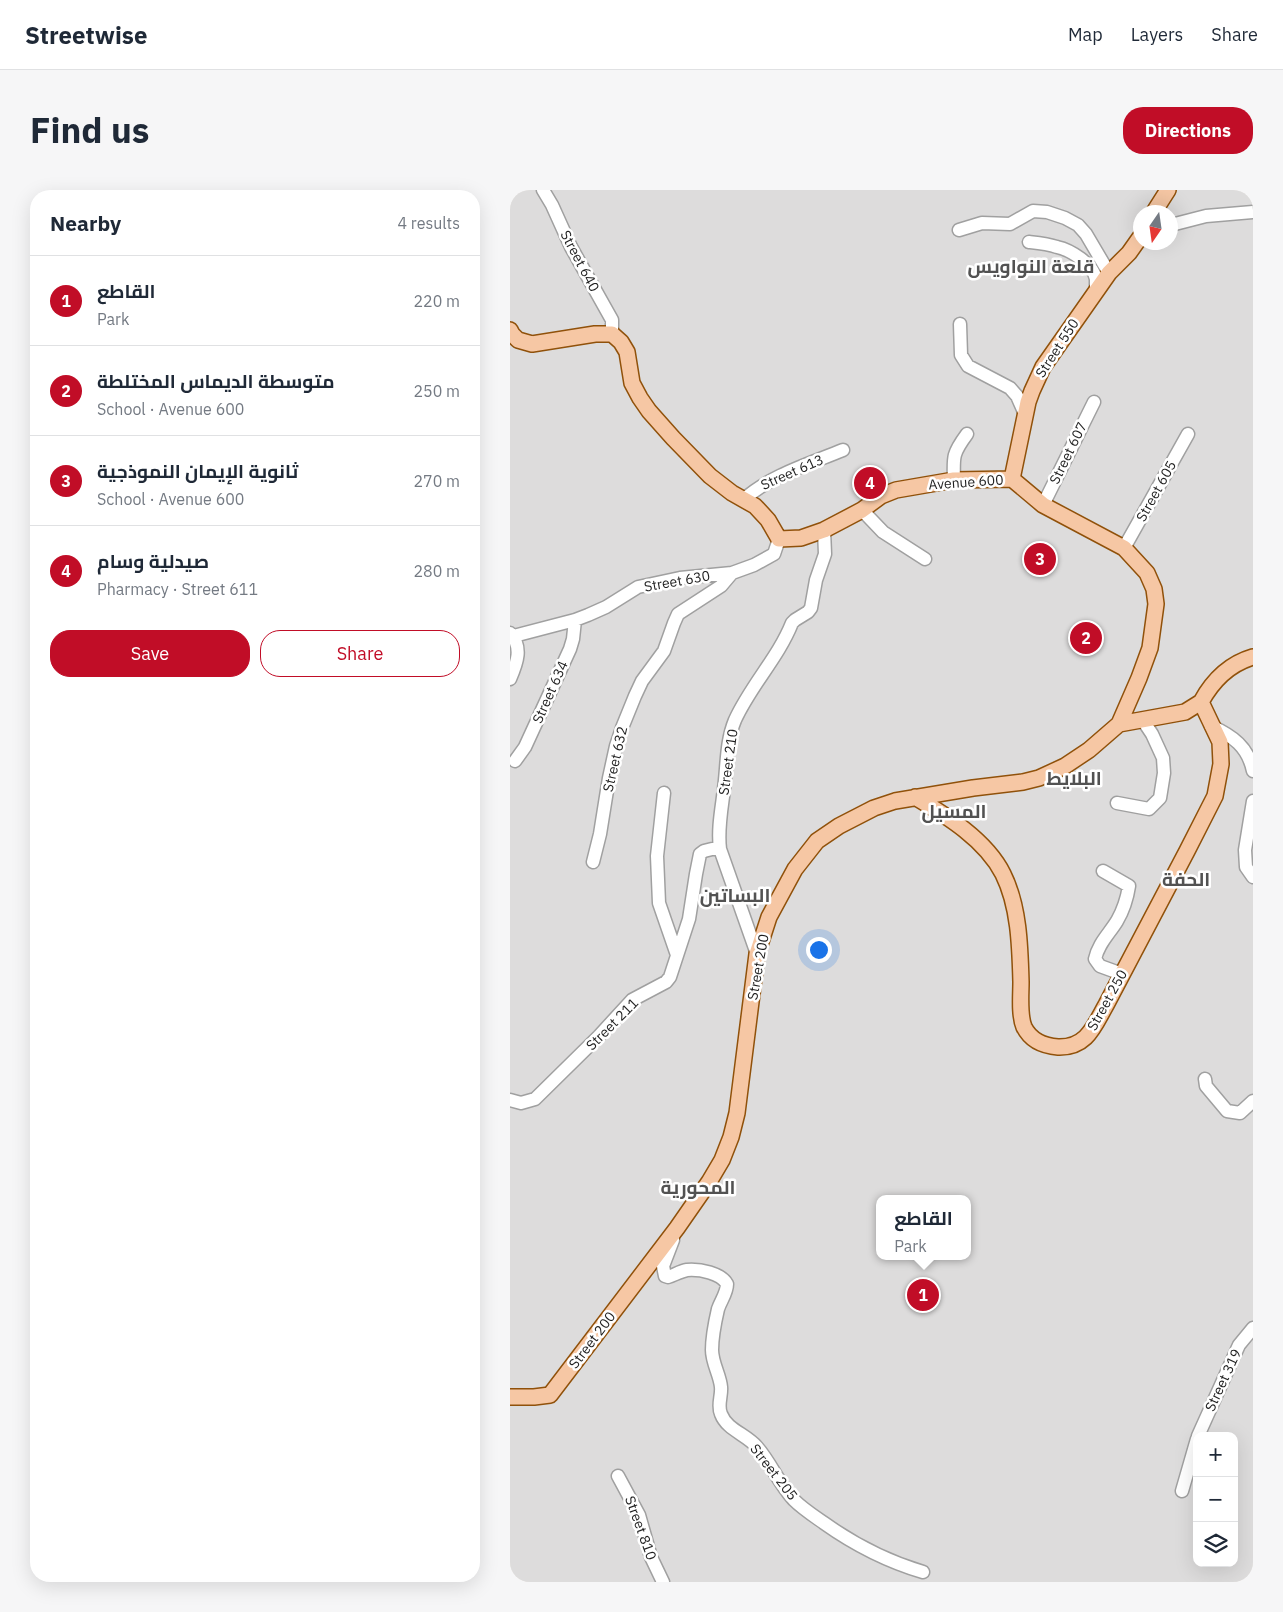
<!DOCTYPE html>
<meta charset="utf-8">
<style>
body{margin:0;font-family:"IBM Plex Sans",Cairo,sans-serif;background:#f6f6f7;color:#1f2937}
.controls{position:absolute;right:15px;bottom:15px;display:grid;overflow:hidden;border-radius:10px;box-shadow:0 5px 20px #0002}
.controls button{width:45px;height:45px;display:grid;place-items:center;padding:0;border:0;border-bottom:1px solid #e0e1e3;background:#fff;color:#1f2937;font:25px sans-serif}
.compass{position:absolute;left:623px;top:15px;width:45px;height:45px;border-radius:50%;background:#fff;box-shadow:0 5px 20px #0002;rotate:193deg}
.you{position:absolute;left:308px;top:759px;width:18px;height:18px;margin:-12px;border:4px solid #fff;border-radius:50%;background:#1a73e8;box-shadow:0 0 0 8px #1a73e833}
.badge{display:grid;place-items:center;width:32px;height:32px;border-radius:50%;background:#c10d27;color:#fff;font-size:16px;font-weight:700}
.pin{position:absolute;translate:-50% -50%;border:2px solid #fff;box-shadow:0 1px 5px #0006}
.popup{position:absolute;left:366px;top:1005px;width:95px;height:65px;box-sizing:border-box;display:grid;place-content:center;border-radius:10px;background:#fff;filter:drop-shadow(0 1px 4px #0005);font-size:16px;white-space:nowrap;color:#747a83}
.popup b{font-size:19px;color:#1f2937}
.popup::after{content:'';position:absolute;left:50%;top:100%;margin-left:-10px;border:10px solid transparent;border-top-color:#fff}
.list{margin:0;padding:0;list-style:none}
h2{display:flex;justify-content:space-between;align-items:center;height:65px;margin:0;padding:0 20px;font-size:21px}
h2 small{font-size:16px;font-weight:400;color:#747a83}
.list li{display:grid;grid-template-columns:32px 1fr auto;gap:15px;align-items:center;box-sizing:border-box;height:90px;padding:0 20px;border-top:1px solid #e0e1e3}
.list b{display:block;font-size:19px;white-space:nowrap}
.list p{margin:0;font-size:16px;white-space:nowrap;color:#747a83}
.list em{font-size:16px;font-style:normal;color:#747a83}
.actions{display:flex;gap:10px;padding:15px 20px}
.actions a{flex:1;padding:11px 0;border:1px solid #c10d27;border-radius:20px;text-align:center;font-size:18px;color:#c10d27}
.actions .main{background:#c10d27;color:#fff}
.icon{flex:none;width:28px;height:28px;fill:none;stroke:currentColor;stroke-width:2;stroke-linecap:round;stroke-linejoin:round}
.map{position:relative;flex:none;width:743px;height:1392px;overflow:hidden;border-radius:20px}
header{display:flex;align-items:center;gap:30px;box-sizing:border-box;height:70px;padding:0 25px;background:#fff;border-bottom:1px solid #e0e1e3}
header strong{font-size:24px}
nav{display:flex;gap:28px;margin-inline-start:auto;font-size:18px}
.intro{display:flex;align-items:center;justify-content:space-between;box-sizing:border-box;height:120px;padding:0 30px}
h1{margin:0;font-size:35px}
.button{padding:12px 22px;border-radius:20px;background:#c10d27;color:#fff;font-size:18px;font-weight:700}
main{display:flex;gap:30px;padding:0 30px}
aside{flex:1;background:#fff;border-radius:20px;box-shadow:0 5px 20px #0002}
.map>svg:first-child{display:block}
</style>
<header>
<strong>Streetwise</strong>
<nav><a>Map</a><a>Layers</a><a>Share</a></nav>
</header>
<div class="intro"><h1>Find us</h1><a class="button">Directions</a></div>
<main>
<aside>
<h2>Nearby<small>4 results</small></h2>
<ul class="list">
<li><span class="badge">1</span><div><b>القاطع</b><p>Park</p></div><em>220 m</em></li>
<li><span class="badge">2</span><div><b>متوسطة الديماس المختلطة</b><p>School · Avenue 600</p></div><em>250 m</em></li>
<li><span class="badge">3</span><div><b>ثانوية الإيمان النموذجية</b><p>School · Avenue 600</p></div><em>270 m</em></li>
<li><span class="badge">4</span><div><b>صيدلية وسام</b><p>Pharmacy · Street 611</p></div><em>280 m</em></li>
</ul>
<div class="actions"><a class="main">Save</a><a>Share</a></div>
</aside>
<div class="map">
<svg width="743" height="1392" viewBox="0 0 743 1392">
<rect width="100%" height="100%" fill="#efebe6"/>
<!-- residential -->
<path fill="#dddcdc" fill-rule="evenodd" d="M 0,0 L 743,0 L 743,1392 L 0,1392 ZM 631,22 L 661,22 L 661,52 L 631,52 ZM 369,1009 L 457,1009 L 457,1066 L 369,1066 ZM 687,1246 L 724,1246 L 724,1373 L 687,1373 Z"/>
<g fill="none" stroke-linecap="round" stroke-linejoin="round">
<!-- minor casing -->
<g stroke="#a0a0a0" stroke-width="15">
<path id="minor" d="M 33,0 L 42,15 L 61,57 L 102,130 L 102,144
M 661,35 L 696,26 L 743,22
M 449,40 L 472,33 L 500,34 L 523,21 L 537,22 L 555,28 L 568,35 L 576,44 L 599,83
M 519,52 C 528,53 538,54 547,57 C 561,60 583,74 586,89 C 586,93 586,98 586,101
M 450,134 L 451,165 L 458,176 L 500,198 L 507,206 L 515,224
M 357,290 L 361,298 L 371,306
M 444,290 C 443,266 443,263 457,244
M 233,310 C 261,285 299,274 333,260
M 533,315 L 584,212
M 352,320 L 373,342 L 415,369
M 614,358 L 678,244
M 0,443 C 13,457 7,473 0,489
M 0,447 L 65,430 L 78,425 L 96,417 L 128,397 L 170,388 L 222,383 L 244,375 L 264,364 L 269,349
M 701,536 C 723,546 738,557 743,581
M 5,571 L 15,557 L 60,459 L 63,449 L 65,430
M 154,603 L 147,666 L 149,713 L 167,765
M 743,611 L 735,660 L 736,677 L 743,687
M 607,613 L 639,619 L 650,608 L 654,583 L 653,568 L 642,544 L 632,529
M 83,672 L 90,644 L 99,588 L 106,556 L 112,538 L 125,506 L 132,491 L 154,461 L 164,433 L 168,424 L 211,396 L 222,383
M 593,681 L 619,696 C 617,709 614,719 607,731 C 599,744 588,754 585,769 L 590,776 L 612,784
M 247,764 L 210,659 C 207,636 213,613 215,590 C 217,570 217,549 225,530 C 241,495 268,468 282,433 L 285,430 L 298,422 L 301,418 L 306,390 L 315,364 L 314,340
M 695,889 L 696,896 L 717,921 L 730,923 L 743,911
M 0,910 L 11,913 L 25,909 L 89,846 L 122,810 L 156,792 L 160,787 L 179,729 L 186,684 L 190,664 L 194,661 L 202,659 L 210,659
M 163,1050 L 153,1076 L 155,1086 L 158,1087 C 164,1085 171,1081 177,1080 C 190,1079 211,1083 217,1094 C 217,1103 211,1110 208,1119 C 205,1132 202,1147 202,1160 C 202,1173 210,1185 211,1197 C 212,1206 207,1215 211,1224 C 217,1240 236,1244 247,1257 C 261,1273 269,1294 284,1310 C 293,1319 304,1326 314,1333 C 345,1355 376,1371 413,1382
M 688,1246 L 729,1155 L 743,1138
M 108,1286 L 129,1325 L 141,1367 L 153,1392
M 672,1301 L 687,1249"/>
</g>
<!-- major casing -->
<g stroke="#90510a" stroke-width="18">
<path id="major" d="M 644,22 L 658,0
M 0,140 L 2,144 L 8,150 L 22,154 L 85,144 L 102,144 L 111,152 L 117,162 L 122,193 L 130,208 L 139,221 L 163,248 L 200,286 L 222,303 L 245,316 L 258,330 L 269,349 L 291,348 L 314,340 L 352,320 L 371,306 L 386,300 L 444,290 L 502,289 L 533,315 L 614,358 L 637,383 L 644,399 L 646,414 L 640,458 L 629,488 L 609,534
M 502,289 L 518,212 L 522,201 L 533,177 L 599,83 L 619,63 L 631,46
M 691,512 C 703,490 719,474 743,467
M 405,607 C 437,626 476,650 493,684 C 509,716 510,756 511,792 C 511,805 509,825 514,837 C 521,851 534,856 548,857 C 577,858 584,836 596,815 L 677,661 L 705,606 L 711,574 L 710,552 L 691,512
M 0,1207 L 24,1207 L 40,1205 L 167,1038 L 199,992 L 212,970 L 221,947 L 227,923 L 247,764 L 259,727 L 285,679 L 307,651 L 329,636 L 364,618 L 385,611 L 463,598 L 513,592 L 529,588 L 555,576 L 579,560 L 609,534 L 675,522 L 691,512"/>
</g>
<!-- minor -->
<use href="#minor" stroke="#fff" stroke-width="12"/>
<!-- major -->
<use href="#major" stroke="#f6c7a4" stroke-width="15"/>
</g>
<g text-anchor="middle" stroke-width="5" stroke-linejoin="round" paint-order="stroke">
<!-- street labels -->
<g font-size="14" fill="#1f1f1f" stroke="#fff">
<text transform="translate(70 71) rotate(62)" y="5">Street 640</text>
<text transform="translate(547 158) rotate(-57)" y="5">Street 550</text>
<text transform="translate(558 263) rotate(-64)" y="5">Street 607</text>
<text transform="translate(282 282) rotate(-24)" y="5">Street 613</text>
<text transform="translate(456 292) rotate(-4)" y="5">Avenue 600</text>
<text transform="translate(646 301) rotate(-61)" y="5">Street 605</text>
<text transform="translate(167 391) rotate(-10)" y="5">Street 630</text>
<text transform="translate(40 502) rotate(-66)" y="5">Street 634</text>
<text transform="translate(105 569) rotate(-77)" y="5">Street 632</text>
<text transform="translate(218 572) rotate(-82)" y="5">Street 210</text>
<text transform="translate(248 777) rotate(-80)" y="5">Street 200</text>
<text transform="translate(597 810) rotate(-61)" y="5">Street 250</text>
<text transform="translate(102 834) rotate(-45)" y="5">Street 211</text>
<text transform="translate(82 1150) rotate(-53)" y="5">Street 200</text>
<text transform="translate(713 1190) rotate(-65)" y="5">Street 319</text>
<text transform="translate(264 1282) rotate(52)" y="5">Street 205</text>
<text transform="translate(131 1338) rotate(70)" y="5">Street 810</text>
</g>
<!-- district labels -->
<g font-size="19" font-weight="bold" fill="#525252" stroke="#fff">
<text x="521" y="83">قلعة النواويس</text>
<text x="564" y="595">البلايط</text>
<text x="444" y="628">المسيل</text>
<text x="676" y="696">الحفة</text>
<text x="225" y="712">البساتين</text>
<text x="188" y="1004">المحورية</text>
</g>
</g>
</svg>
<div class="controls">
<button>+</button>
<button>−</button>
<button><svg class="icon" aria-label="layers" viewBox="0 0 24 24"><path d="M12 4l9 5-9 5-9-5zM3 14l9 5 9-5"/></svg></button>
</div>
<svg class="compass" viewBox="-18 -18 36 36"><path d="M0-13l5 13h-10z" fill="#e53935"/><path d="M0 13l5-13h-10z" fill="#747a83"/></svg>
<div class="you"></div>
<div class="pin badge" style="left:413px;top:1105px">1</div>
<div class="popup"><b>القاطع</b>Park</div>
<div class="pin badge" style="left:576px;top:448px">2</div>
<div class="pin badge" style="left:530px;top:369px">3</div>
<div class="pin badge" style="left:360px;top:293px">4</div>
</div>
</main>
